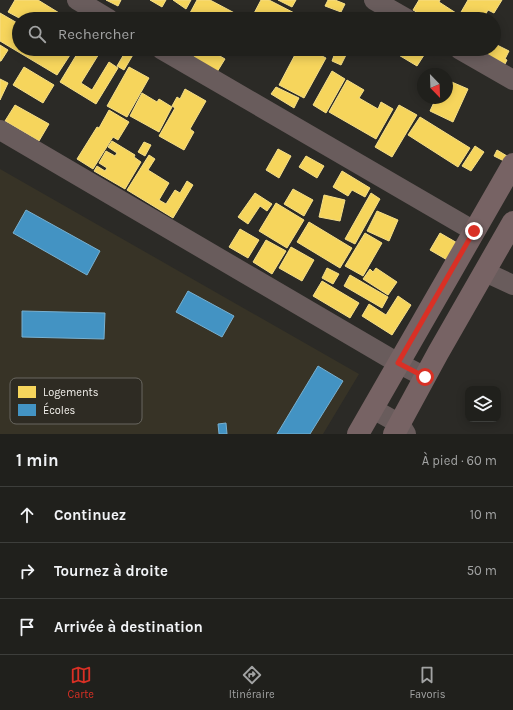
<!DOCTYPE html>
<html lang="fr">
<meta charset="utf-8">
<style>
body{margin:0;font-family:Karla,sans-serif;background:#2d2d29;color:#f1f3f6}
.controls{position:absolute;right:12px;bottom:12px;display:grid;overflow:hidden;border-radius:8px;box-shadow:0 2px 10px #0003}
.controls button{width:36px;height:36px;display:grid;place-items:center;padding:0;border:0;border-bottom:1px solid #3d3e3b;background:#20201c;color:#f1f3f6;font:20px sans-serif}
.compass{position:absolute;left:417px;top:68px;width:36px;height:36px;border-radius:50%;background:#20201c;box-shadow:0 2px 10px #0003;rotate:157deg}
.stop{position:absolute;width:12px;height:12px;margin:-9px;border:3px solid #d93025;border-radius:50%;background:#fff}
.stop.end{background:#d93025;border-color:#fff;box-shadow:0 1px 4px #0008}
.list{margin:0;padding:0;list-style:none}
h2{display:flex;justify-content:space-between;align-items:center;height:52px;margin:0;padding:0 16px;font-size:17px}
h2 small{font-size:13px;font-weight:400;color:#a2a3a3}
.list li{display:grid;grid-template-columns:26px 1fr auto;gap:12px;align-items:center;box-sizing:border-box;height:56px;padding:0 16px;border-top:1px solid #3d3e3b}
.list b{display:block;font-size:15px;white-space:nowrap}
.list em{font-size:13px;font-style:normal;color:#a2a3a3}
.icon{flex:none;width:22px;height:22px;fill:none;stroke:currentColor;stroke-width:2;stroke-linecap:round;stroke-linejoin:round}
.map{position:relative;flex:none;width:513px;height:434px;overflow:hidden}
.search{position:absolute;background:#20201c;box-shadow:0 2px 10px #0003;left:12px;right:12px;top:12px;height:44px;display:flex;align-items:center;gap:10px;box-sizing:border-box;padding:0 14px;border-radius:22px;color:#a2a3a3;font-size:15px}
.sheet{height:220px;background:#20201c}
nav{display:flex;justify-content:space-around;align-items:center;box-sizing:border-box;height:56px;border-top:1px solid #3d3e3b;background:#20201c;font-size:11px;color:#a2a3a3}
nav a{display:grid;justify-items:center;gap:2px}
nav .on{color:#d93025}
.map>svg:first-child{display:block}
</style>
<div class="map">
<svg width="513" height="434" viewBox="0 0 513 434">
<rect width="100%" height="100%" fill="#2b2a26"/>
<!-- built -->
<path fill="#373326" d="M 0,169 L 359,374 L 323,434 L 0,434 Z"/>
<!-- homes -->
<path fill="#f6d55c" stroke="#f5de88" d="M 15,0 L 38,0 L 69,19 L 21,19 L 8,12 Z
M 106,0 L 121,0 L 118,6 Z
M 150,0 L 166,0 L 162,7 Z
M 173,0 L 191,0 L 186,9 Z
M 197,0 L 210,0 L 244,18 L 200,19 L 190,13 Z
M 261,0 L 269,0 L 306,19 L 251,19 Z
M 278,0 L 296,0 L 292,7 Z
M 328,0 L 335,0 L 345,4 L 341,12 L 325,6 Z
M 419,0 L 440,0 L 439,2 L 456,13 L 452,19 L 428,19 L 413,10 Z
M 468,0 L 502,0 L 494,13 L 488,10 L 483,19 L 457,19 Z
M 0,13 L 19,24 L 19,49 L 60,49 L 70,55 L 57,75 L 0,41 Z
M 494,38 L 497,39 L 495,44 L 509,51 L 505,59 L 507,60 L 505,64 L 476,49 L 494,49 Z
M 0,45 L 8,50 L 1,61 L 0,61 Z
M 80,49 L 102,49 L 81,83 L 92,90 L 109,62 L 118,68 L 96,104 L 60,82 Z
M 127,49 L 134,53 L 124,70 L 117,66 Z
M 199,49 L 208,49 L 225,59 L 217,72 L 193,58 Z
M 298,49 L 308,49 L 326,58 L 304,98 L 279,85 Z
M 400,49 L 421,49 L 426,52 L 417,66 L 397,54 Z
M 336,50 L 346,55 L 341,65 L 332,61 Z
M 24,67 L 54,85 L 43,103 L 13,85 Z
M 129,67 L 149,78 L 127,117 L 107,106 Z
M 332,71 L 345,79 L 326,113 L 313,105 Z
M 0,79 L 8,83 L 0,100 Z
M 347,80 L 364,90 L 359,98 L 378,109 L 381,102 L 393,109 L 376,139 L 329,112 Z
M 447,80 L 468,89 L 453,122 L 430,111 L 436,98 L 447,98 Z
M 276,87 L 299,98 L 294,108 L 271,94 Z
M 185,89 L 206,101 L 190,129 L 194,132 L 184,150 L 159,136 L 175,108 L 172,106 L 177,97 L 180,99 Z
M 142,93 L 157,102 L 159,99 L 172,107 L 159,132 L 130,116 Z
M 15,105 L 49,124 L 39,141 L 5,121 Z
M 399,105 L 417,115 L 392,157 L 375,147 Z
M 109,110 L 129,122 L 118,140 L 113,137 L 93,169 L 77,159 L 97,127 L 99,128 Z
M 420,117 L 470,148 L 458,167 L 408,135 Z
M 112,141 L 135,155 L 134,157 L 141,162 L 125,189 L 94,171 L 97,166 L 105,171 L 107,168 L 99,163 L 106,151 L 115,156 L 117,153 L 108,147 Z
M 144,142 L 151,145 L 145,156 L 138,152 Z
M 475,146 L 484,152 L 471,171 L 462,166 Z
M 278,149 L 291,156 L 279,178 L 266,170 Z
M 497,150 L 507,156 L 504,161 L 494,156 Z
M 149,155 L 155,159 L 148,170 L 169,183 L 159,200 L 166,204 L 175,190 L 180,193 L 187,181 L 193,185 L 173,218 L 127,190 Z
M 306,156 L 324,166 L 317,178 L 299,167 Z
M 342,171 L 370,188 L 365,197 L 352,190 L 348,196 L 333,187 Z
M 293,189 L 313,200 L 304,216 L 284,204 Z
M 255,193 L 272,204 L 267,211 L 260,206 L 248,224 L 238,217 Z
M 371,193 L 380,199 L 355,244 L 345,239 Z
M 324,195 L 345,200 L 340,221 L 319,217 Z
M 276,203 L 304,220 L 287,248 L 259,231 Z
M 377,211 L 398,220 L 389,241 L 367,231 Z
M 309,222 L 352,248 L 340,268 L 297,242 Z
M 240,229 L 259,240 L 248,258 L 229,247 Z
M 365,233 L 382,243 L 363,276 L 345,266 Z
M 440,233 L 459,244 L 449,261 L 430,250 Z
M 266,240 L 286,251 L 272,274 L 253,262 Z
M 291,247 L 314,260 L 302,281 L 279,268 Z
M 327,268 L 339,274 L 333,284 L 322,278 Z
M 376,268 L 397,282 L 388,295 L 363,279 L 370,269 L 373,272 Z
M 350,275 L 388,297 L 382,308 L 344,286 Z
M 322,281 L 359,303 L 350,318 L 313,296 Z
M 398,296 L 411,305 L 392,335 L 362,316 L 369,304 L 386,315 Z"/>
<!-- schools -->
<path fill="#4393c3" stroke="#78b0d0" d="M 26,210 L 100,251 L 87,275 L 13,233 Z
M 188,291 L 234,316 L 222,337 L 176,312 Z
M 22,311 L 105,313 L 104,339 L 22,337 Z
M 318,366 L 343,381 L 310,434 L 277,434 Z
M 226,423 L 227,434 L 219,434 L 218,424 Z"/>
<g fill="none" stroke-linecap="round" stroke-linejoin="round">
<!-- minor -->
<path stroke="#695c5c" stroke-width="20" d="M 77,0 L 109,19
M 374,0 L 407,19
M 161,49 L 474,231
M 459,49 L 513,80
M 0,130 L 398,363 L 425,377
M 485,272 L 513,285
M 373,409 L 400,424 L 406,434"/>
<!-- major -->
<path stroke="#776364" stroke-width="22" d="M 358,434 L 513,164
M 394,434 L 438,353 L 513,222"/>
</g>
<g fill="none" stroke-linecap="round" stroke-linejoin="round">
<!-- route -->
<path stroke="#d93025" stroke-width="5" d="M 425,377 L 398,363 L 474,231"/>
</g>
<!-- legend -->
<rect x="10" y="378" width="132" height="46" rx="6" fill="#2e2b23" stroke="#696760" stroke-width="1"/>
<rect x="18" y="386" width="18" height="12" fill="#f6d55c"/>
<rect x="18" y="404" width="18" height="12" fill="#4393c3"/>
<g font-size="11" fill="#f4f2ed">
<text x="43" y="396">Logements</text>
<text x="43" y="414">Écoles</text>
</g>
</svg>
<div class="controls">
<button><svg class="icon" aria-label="layers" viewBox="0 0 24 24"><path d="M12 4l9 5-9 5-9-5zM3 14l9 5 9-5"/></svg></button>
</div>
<svg class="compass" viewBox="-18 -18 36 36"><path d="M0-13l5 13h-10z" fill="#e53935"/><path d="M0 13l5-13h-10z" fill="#a2a3a3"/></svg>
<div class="stop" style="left:425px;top:377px"></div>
<div class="stop end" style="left:474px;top:231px"></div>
<div class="search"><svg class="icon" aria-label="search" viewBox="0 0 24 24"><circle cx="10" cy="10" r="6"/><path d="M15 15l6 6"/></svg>Rechercher</div>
</div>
<section class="sheet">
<h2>1 min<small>À pied · 60 m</small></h2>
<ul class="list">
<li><svg class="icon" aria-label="ahead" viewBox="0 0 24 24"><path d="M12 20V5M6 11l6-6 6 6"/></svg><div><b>Continuez</b></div><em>10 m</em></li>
<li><svg class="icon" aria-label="right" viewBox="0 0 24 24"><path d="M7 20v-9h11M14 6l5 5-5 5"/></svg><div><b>Tournez à droite</b></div><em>50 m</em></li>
<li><svg class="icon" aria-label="arrive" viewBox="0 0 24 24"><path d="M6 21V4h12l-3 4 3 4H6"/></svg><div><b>Arrivée à destination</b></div></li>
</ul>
</section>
<nav>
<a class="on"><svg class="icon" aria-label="map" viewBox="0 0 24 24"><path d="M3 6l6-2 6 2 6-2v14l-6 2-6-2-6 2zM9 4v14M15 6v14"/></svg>Carte</a>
<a><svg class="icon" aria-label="directions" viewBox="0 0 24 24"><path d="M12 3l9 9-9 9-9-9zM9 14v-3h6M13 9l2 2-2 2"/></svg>Itinéraire</a>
<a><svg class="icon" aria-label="saved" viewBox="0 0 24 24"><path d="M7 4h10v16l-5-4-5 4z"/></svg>Favoris</a>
</nav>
